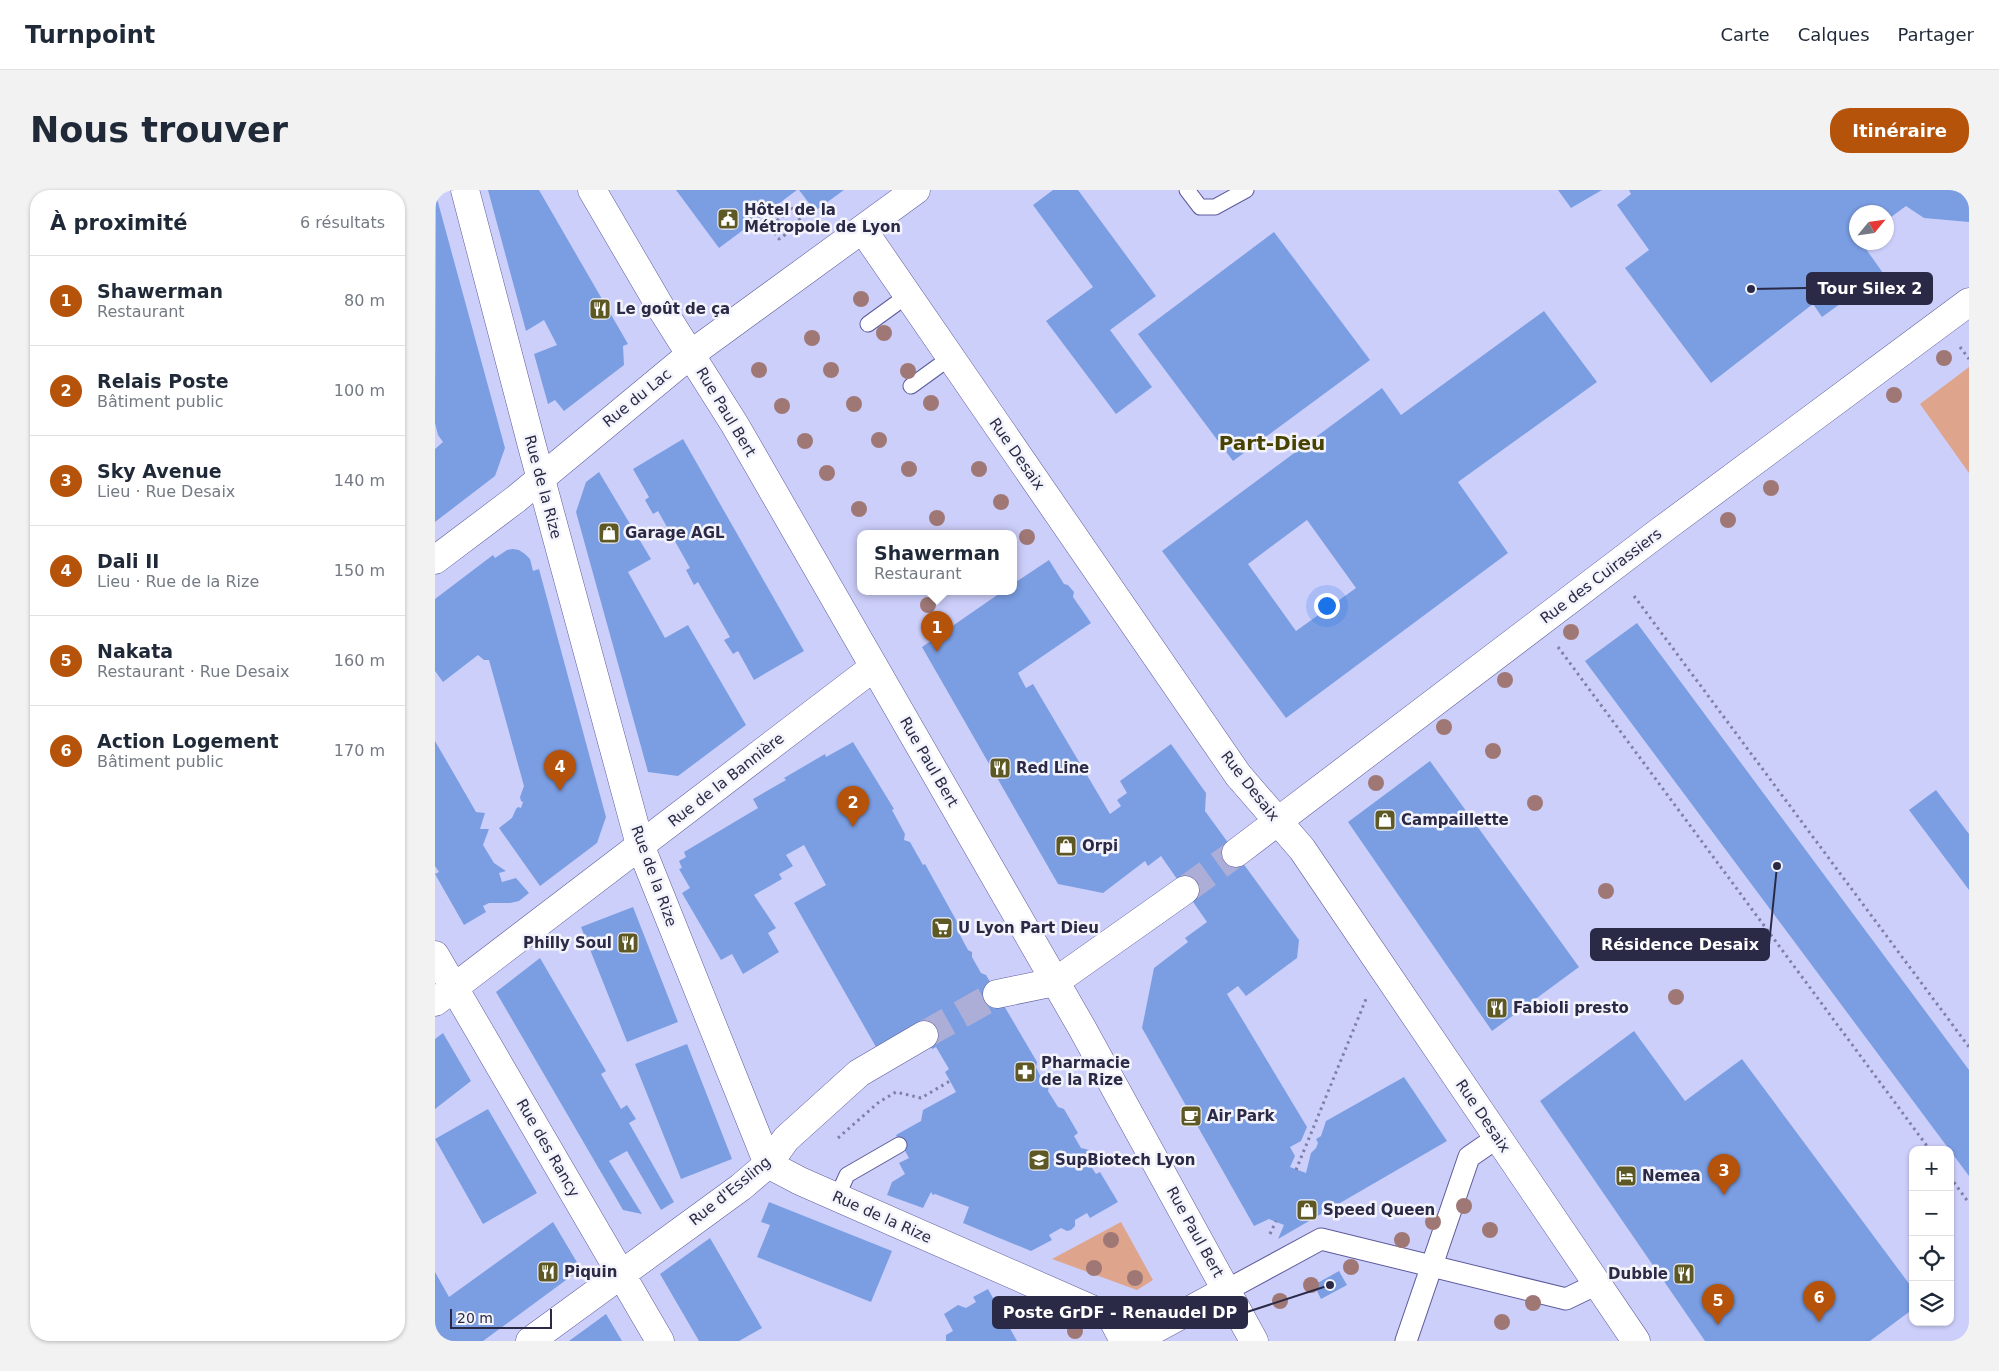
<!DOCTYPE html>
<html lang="fr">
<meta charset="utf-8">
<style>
body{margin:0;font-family:"DejaVu Sans",sans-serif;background:#f2f2f3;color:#1f2937}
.controls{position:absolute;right:15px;bottom:15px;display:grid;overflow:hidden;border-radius:10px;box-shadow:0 1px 4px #0004}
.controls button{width:45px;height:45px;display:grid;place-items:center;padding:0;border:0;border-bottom:1px solid #e0e1e3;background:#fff;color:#1f2937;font:25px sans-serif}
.compass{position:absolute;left:1414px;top:15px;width:45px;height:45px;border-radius:50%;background:#fff;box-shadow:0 1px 4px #0004;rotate:61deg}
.scale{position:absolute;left:15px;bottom:12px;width:102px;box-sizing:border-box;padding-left:5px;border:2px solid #2a2a46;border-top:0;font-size:14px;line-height:18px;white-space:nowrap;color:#2a2a46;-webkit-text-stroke:4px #f3f3fb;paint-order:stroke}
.you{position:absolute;left:891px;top:415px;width:18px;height:18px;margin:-12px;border:4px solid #fff;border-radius:50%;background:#1a73e8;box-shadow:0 0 0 8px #1a73e833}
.badge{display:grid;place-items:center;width:32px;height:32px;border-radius:50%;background:#b45309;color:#fff;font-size:16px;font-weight:700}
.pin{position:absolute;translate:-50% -41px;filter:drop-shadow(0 1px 2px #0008)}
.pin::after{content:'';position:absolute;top:26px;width:18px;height:15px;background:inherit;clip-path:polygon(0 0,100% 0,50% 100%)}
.popup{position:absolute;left:422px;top:340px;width:160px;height:65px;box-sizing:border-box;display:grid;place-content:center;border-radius:10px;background:#fff;filter:drop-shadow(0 1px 4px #0005);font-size:16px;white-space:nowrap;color:#747a83}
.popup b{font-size:19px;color:#1f2937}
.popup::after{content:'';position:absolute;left:50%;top:100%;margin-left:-10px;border:10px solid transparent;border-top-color:#fff}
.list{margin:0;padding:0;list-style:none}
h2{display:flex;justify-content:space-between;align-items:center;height:65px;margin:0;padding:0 20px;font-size:21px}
h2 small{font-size:16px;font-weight:400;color:#747a83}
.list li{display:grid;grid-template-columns:32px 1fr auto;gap:15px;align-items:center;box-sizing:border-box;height:90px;padding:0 20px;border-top:1px solid #e0e1e3}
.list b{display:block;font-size:19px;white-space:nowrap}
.list p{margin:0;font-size:16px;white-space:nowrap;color:#747a83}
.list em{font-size:16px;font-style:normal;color:#747a83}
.icon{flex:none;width:28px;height:28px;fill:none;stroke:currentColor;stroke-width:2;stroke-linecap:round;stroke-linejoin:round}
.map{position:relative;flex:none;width:1534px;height:1151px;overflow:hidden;border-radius:20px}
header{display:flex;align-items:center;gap:30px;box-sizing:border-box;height:70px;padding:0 25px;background:#fff;border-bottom:1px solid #e0e1e3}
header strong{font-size:24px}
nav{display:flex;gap:28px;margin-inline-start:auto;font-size:18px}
.intro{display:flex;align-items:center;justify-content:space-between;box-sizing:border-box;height:120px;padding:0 30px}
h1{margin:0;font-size:35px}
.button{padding:12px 22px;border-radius:20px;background:#b45309;color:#fff;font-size:18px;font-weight:700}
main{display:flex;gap:30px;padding:0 30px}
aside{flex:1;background:#fff;border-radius:20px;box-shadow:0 1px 4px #0004}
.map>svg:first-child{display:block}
</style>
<header>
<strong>Turnpoint</strong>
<nav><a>Carte</a><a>Calques</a><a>Partager</a></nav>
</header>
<div class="intro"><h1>Nous trouver</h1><a class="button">Itinéraire</a></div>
<main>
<aside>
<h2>À proximité<small>6 résultats</small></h2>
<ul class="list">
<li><span class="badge">1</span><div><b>Shawerman</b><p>Restaurant</p></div><em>80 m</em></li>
<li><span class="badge">2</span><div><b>Relais Poste</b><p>Bâtiment public</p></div><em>100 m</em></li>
<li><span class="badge">3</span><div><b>Sky Avenue</b><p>Lieu · Rue Desaix</p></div><em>140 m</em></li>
<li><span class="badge">4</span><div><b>Dali II</b><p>Lieu · Rue de la Rize</p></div><em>150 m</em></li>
<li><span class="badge">5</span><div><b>Nakata</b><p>Restaurant · Rue Desaix</p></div><em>160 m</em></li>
<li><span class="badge">6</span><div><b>Action Logement</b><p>Bâtiment public</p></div><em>170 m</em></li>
</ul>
</aside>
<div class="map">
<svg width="1534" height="1151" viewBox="0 0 1534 1151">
<rect width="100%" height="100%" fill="#cdcffb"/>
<!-- green -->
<path fill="#dea48c" d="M 1534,177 L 1534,283 L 1485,214 Z
M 686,1032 L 718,1090 L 702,1100 L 617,1069 Z"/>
<!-- building -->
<path fill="#7b9ee3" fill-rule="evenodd" d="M 53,0 L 104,0 L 193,154 L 188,156 L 189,175 L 129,221 L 120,210 L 113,214 L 99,164 L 122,155 L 109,130 L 91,141 Z
M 241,0 L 362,0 L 284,58 Z
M 364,0 L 409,0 L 380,21 Z
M 618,0 L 643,0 L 721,106 L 675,140 L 717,197 L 681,224 L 611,131 L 658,97 L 598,15 Z
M 1123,0 L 1167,0 L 1136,18 Z
M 1194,0 L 1524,0 L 1534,13 L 1534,32 L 1489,28 L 1471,16 L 1452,30 L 1452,22 L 1422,22 L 1422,52 L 1426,52 L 1448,83 L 1387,127 L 1378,114 L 1276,193 L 1190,78 L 1214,60 L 1182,15 L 1196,4 Z
M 1,5 L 70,258 L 60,286 L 0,332 L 0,259 L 8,252 L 3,245 L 0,233 Z
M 839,42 L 935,170 L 798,271 L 703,144 Z
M 1109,121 L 1162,192 L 1023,292 L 1073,363 L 851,528 L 727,361 L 947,198 L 966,225 ZM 872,330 L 921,398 L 861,441 L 813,374 Z
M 248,249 L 369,461 L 319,490 L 303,461 L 298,464 L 289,450 L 295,447 L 263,392 L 259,395 L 251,380 L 255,378 L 223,321 L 218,324 L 210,310 L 214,307 L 198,279 Z
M 164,282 L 216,369 L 193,382 L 230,448 L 253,435 L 311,535 L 243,586 L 213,582 L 141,322 L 151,292 Z
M 78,359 L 84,360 L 90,364 L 95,369 L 98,381 L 104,379 L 171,627 L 162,653 L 105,696 L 64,638 L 77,628 L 81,619 L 83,617 L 86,618 L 88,612 L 86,611 L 85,607 L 89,596 L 54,470 L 49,470 L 43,465 L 8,492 L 0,481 L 0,409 L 58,365 L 60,368 L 72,360 Z
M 614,370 L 629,394 L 633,395 L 639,402 L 638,407 L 656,433 L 583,483 L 591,498 L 598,494 L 675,624 L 686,616 L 682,610 L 692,603 L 685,591 L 736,554 L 771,603 L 770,621 L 864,750 L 862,768 L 811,806 L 803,796 L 792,804 L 872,937 L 866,951 L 855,957 L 860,966 L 855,977 L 871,983 L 876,963 L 881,958 L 883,953 L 881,949 L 886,946 L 891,931 L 969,887 L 1012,951 L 843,1049 L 849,1035 L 834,1029 L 819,1036 L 707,838 L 719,778 L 753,752 L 750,748 L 772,732 L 726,666 L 713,676 L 710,671 L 668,703 L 623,694 L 487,457 L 568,401 L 578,401 L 578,394 Z
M 1202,433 L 1534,880 L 1534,986 L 1150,471 Z
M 0,551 L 41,622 L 50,623 L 45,639 L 54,639 L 48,655 L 59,673 L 71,681 L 64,683 L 67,692 L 81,688 L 94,703 L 84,711 L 75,713 L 54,713 L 48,716 L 51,722 L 29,735 L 0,684 L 4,682 L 0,676 Z
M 418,552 L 459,619 L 457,620 L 470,644 L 469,650 L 475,652 L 488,675 L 490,674 L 525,737 L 524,743 L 533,760 L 537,762 L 537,767 L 546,783 L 551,785 L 602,872 L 601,877 L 609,894 L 614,896 L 613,901 L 623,917 L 629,919 L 643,943 L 639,946 L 646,958 L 654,960 L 656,964 L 653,972 L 661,984 L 665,982 L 683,1012 L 655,1028 L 652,1023 L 640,1030 L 640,1036 L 636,1040 L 632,1041 L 626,1038 L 614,1045 L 617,1050 L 596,1061 L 528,1033 L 534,1017 L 500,1004 L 498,1005 L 496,1002 L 488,1018 L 452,1005 L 457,992 L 470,984 L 464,973 L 474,968 L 461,945 L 486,931 L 488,920 L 521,902 L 510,882 L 514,879 L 501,857 L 497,859 L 482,833 L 441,857 L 359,713 L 391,695 L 369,655 L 351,665 L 358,676 L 344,684 L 347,689 L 319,705 L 341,738 L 333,743 L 344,762 L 308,784 L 297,764 L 286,770 L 247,703 L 255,698 L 244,679 L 247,678 L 244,671 L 251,667 L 249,662 L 323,618 L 318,609 L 351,590 L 349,588 L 390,564 L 391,567 Z
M 995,571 L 1144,777 L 1057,841 L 913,632 Z
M 1501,600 L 1534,644 L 1534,700 L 1474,620 Z
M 198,717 L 243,832 L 192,852 L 146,737 Z
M 105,768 L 171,881 L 166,884 L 186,919 L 192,915 L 201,929 L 194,933 L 239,1012 L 226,1020 L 192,961 L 174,971 L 207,1024 L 188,1020 L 61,802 Z
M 1199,841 L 1250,911 L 1307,869 L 1478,1099 L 1478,1119 L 1435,1151 L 1270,1151 L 1105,911 Z
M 8,843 L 36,891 L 0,919 L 0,849 Z
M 252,854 L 297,969 L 246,989 L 200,874 Z
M 53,919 L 102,1003 L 48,1034 L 0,949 Z
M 334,1012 L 457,1061 L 436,1112 L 322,1067 L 335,1035 L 326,1032 Z
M 118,1032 L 146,1079 L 48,1151 L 0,1151 L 0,1082 L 14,1107 Z
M 275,1048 L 327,1138 L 304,1151 L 264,1151 L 225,1084 Z
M 904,1081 L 912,1095 L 886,1109 L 879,1095 Z
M 553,1099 L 582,1151 L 511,1151 L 511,1145 L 518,1141 L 509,1124 L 523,1115 L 531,1118 L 541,1112 L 538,1107 Z
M 171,1124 L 187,1151 L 134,1151 Z"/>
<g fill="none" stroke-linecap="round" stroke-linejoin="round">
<!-- minor-tunnel -->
<path stroke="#acaed7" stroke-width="28" stroke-dasharray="28 14" stroke-linecap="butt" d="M 750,700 L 801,663
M 489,845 L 562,804"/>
<!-- service casing -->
<g stroke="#5d5b9b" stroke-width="17">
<path id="service" d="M 752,0 L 765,17 L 780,17 L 811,0
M 433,134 L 473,105
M 476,196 L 516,167
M 402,1007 L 412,985 L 464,955"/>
</g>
<!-- pedestrian casing -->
<g stroke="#5d5b9b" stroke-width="23">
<path id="pedestrian" d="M 792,1100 L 886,1049 L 1131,1109 L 1162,1094
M 971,1151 L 1034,967 L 1063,947"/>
</g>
<!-- minor casing -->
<g stroke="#5d5b9b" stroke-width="29">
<path id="minor" d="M 30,0 L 97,256 L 205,655 L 333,974 L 365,991 L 677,1128 L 689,1151
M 428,40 L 803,585 L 867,659 L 1201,1151
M 0,370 L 81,309 L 256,164 L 481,0
M 801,663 L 1224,342 L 1534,112
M 0,765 L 225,1151
M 562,804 L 620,792 L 750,700
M 0,812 L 439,477
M 95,1151 L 306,997 L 333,974 L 351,949 L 424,883 L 489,845
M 698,1151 L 792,1100"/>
</g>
<!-- tertiary casing -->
<g stroke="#5d5b9b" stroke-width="29">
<path id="tertiary" d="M 157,0 L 226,118 L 300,235 L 365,348 L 647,838 L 819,1151"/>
</g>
<!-- path -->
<path stroke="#7f80a4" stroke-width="3" stroke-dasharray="2.5 4" stroke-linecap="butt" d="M 349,25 L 335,36 L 344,49 L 367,33 L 356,17
M 1525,157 L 1534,169
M 1199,406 L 1534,857
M 1123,457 L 1495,960
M 403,948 L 444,912 L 461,902 L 486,908 L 515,891
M 861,980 L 931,809
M 1515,987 L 1534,1013
M 835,1044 L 841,1031"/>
<!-- service -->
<use href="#service" stroke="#fff" stroke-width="15"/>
<!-- pedestrian -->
<use href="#pedestrian" stroke="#fff" stroke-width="21"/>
<!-- minor -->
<use href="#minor" stroke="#fff" stroke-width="28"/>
<!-- tertiary -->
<use href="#tertiary" stroke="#fff" stroke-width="28"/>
</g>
<!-- trees -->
<g fill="#9f7876">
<circle cx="426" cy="109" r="8"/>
<circle cx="449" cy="143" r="8"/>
<circle cx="377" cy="148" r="8"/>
<circle cx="1509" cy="168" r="8"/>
<circle cx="324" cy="180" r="8"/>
<circle cx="396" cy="180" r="8"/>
<circle cx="473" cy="181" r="8"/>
<circle cx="1459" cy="205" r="8"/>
<circle cx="496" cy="213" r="8"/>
<circle cx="419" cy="214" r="8"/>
<circle cx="347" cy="216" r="8"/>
<circle cx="444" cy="250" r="8"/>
<circle cx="370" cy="251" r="8"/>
<circle cx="474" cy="279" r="8"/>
<circle cx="544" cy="279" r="8"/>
<circle cx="392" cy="283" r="8"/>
<circle cx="1336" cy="298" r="8"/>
<circle cx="566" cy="312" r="8"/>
<circle cx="424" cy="319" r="8"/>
<circle cx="502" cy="328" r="8"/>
<circle cx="1293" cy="330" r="8"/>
<circle cx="592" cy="347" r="8"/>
<circle cx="493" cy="415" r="8"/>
<circle cx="1136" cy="442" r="8"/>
<circle cx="1070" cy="490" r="8"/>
<circle cx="1009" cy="537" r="8"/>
<circle cx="1058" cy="561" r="8"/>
<circle cx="941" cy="593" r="8"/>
<circle cx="1100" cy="613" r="8"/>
<circle cx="1171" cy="701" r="8"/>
<circle cx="1212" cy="751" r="8"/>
<circle cx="1241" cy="807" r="8"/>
<circle cx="1029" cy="1016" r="8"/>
<circle cx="998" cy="1032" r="8"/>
<circle cx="1055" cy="1040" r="8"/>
<circle cx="676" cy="1050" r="8"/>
<circle cx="967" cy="1050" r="8"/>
<circle cx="916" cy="1077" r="8"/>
<circle cx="659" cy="1078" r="8"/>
<circle cx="700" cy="1088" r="8"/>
<circle cx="876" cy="1095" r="8"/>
<circle cx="845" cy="1111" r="8"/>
<circle cx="1098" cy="1113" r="8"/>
<circle cx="1067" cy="1132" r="8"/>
<circle cx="640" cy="1141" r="8"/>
</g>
<!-- icons -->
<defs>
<g id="civic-square" transform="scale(1.125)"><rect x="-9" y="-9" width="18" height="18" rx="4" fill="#5d5824" stroke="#f3f3fb"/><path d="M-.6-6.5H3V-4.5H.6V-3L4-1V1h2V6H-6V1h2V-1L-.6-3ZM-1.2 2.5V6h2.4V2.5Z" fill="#fff"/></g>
<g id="restaurant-square" transform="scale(1.125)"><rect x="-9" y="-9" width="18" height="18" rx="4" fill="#5d5824" stroke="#f3f3fb"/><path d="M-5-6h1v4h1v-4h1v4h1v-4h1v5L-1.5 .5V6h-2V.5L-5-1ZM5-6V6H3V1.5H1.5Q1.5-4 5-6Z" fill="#fff"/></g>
<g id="shop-square" transform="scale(1.125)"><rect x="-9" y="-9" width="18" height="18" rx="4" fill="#5d5824" stroke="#f3f3fb"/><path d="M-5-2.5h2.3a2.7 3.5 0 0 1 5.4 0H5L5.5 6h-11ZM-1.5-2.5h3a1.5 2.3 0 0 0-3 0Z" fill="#fff"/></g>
<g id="supermarket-square" transform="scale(1.125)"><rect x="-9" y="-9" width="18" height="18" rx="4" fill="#5d5824" stroke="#f3f3fb"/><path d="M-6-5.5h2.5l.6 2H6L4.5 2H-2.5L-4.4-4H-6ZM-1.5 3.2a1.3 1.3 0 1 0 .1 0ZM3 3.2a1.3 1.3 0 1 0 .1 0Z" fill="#fff"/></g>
<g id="pharmacy-square" transform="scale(1.125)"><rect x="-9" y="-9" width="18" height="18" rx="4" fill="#5d5824" stroke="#f3f3fb"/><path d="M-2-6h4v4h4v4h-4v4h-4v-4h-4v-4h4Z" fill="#fff"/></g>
<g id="cafe-square" transform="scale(1.125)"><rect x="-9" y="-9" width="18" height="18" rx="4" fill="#5d5824" stroke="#f3f3fb"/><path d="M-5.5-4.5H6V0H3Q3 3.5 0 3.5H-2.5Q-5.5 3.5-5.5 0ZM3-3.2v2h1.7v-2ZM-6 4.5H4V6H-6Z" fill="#fff"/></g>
<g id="university-square" transform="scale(1.125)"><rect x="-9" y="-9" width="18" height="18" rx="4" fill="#5d5824" stroke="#f3f3fb"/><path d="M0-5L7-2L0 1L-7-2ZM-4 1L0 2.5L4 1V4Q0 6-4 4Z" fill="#fff"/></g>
<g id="hotel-square" transform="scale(1.125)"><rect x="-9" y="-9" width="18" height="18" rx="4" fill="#5d5824" stroke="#f3f3fb"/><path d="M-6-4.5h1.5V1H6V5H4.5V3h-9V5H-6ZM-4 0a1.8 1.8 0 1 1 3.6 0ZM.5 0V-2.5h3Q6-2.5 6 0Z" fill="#fff"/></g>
</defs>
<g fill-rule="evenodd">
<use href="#civic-square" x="293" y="29"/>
<use href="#restaurant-square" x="165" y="119"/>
<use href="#shop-square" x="174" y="343"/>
<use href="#restaurant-square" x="565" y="578"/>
<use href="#shop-square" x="950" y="630"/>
<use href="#shop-square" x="631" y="656"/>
<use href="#supermarket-square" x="507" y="738"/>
<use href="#restaurant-square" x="193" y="753"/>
<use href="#restaurant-square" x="1062" y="818"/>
<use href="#pharmacy-square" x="590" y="882"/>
<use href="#cafe-square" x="756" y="926"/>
<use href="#university-square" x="604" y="970"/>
<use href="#hotel-square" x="1191" y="986"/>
<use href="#shop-square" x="872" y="1020"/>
<use href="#restaurant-square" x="113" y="1082"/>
<use href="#restaurant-square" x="1249" y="1084"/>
</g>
<g text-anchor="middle" stroke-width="5" stroke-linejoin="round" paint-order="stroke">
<!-- poi labels -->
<g font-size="15" font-weight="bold" fill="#2a2a46" stroke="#f3f3fb" text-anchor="start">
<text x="309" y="25">Hôtel de la<tspan x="309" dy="17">Métropole de Lyon</tspan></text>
<text x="181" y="124">Le goût de ça</text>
<text x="190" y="348">Garage AGL</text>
<text x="581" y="583">Red Line</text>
<text x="966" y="635">Campaillette</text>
<text x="647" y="661">Orpi</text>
<text x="523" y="743">U Lyon Part Dieu</text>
<text x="177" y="758" text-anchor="end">Philly Soul</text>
<text x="1078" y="823">Fabioli presto</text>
<text x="606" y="878">Pharmacie<tspan x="606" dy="17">de la Rize</tspan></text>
<text x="772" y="931">Air Park</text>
<text x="620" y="975">SupBiotech Lyon</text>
<text x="1207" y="991">Nemea</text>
<text x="888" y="1025">Speed Queen</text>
<text x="129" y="1087">Piquin</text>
<text x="1233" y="1089" text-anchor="end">Dubble</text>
</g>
<!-- street labels -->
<g font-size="15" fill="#2a2a46" stroke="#f3f3fb">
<text transform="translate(202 208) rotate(-39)" y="5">Rue du Lac</text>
<text transform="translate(291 222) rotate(59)" y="5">Rue Paul Bert</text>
<text transform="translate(582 264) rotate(55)" y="5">Rue Desaix</text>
<text transform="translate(108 297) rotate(75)" y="5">Rue de la Rize</text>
<text transform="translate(1166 386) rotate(-37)" y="5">Rue des Cuirassiers</text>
<text transform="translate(494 572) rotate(60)" y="5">Rue Paul Bert</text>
<text transform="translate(291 590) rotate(-38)" y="5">Rue de la Bannière</text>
<text transform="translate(815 596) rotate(52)" y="5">Rue Desaix</text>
<text transform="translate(219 686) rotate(70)" y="5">Rue de la Rize</text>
<text transform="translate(1048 926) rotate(56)" y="5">Rue Desaix</text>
<text transform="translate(113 958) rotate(60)" y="5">Rue des Rancy</text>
<text transform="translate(295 1001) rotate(-39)" y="5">Rue d'Essling</text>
<text transform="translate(447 1027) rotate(24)" y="5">Rue de la Rize</text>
<text transform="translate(760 1042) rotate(61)" y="5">Rue Paul Bert</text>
</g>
<!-- district labels -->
<g font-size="20" font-weight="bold" fill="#484200" stroke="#f3f3fb">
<text x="837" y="260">Part-Dieu</text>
</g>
</g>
<!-- callouts -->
<path fill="none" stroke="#2a2a46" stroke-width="2" d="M1316 99L1372 98M1342 676L1334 755M895 1095L812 1122"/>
<g fill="#2a2a46" stroke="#f3f3fb" stroke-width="2">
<circle cx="1316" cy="99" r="5"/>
<circle cx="1342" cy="676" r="5"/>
<circle cx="895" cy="1095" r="5"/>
</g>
<g fill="#2a2a46" stroke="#2a2a46" stroke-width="2">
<rect x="1372" y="83" width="125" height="31" rx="5"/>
<rect x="1156" y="739" width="178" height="31" rx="5"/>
<rect x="558" y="1107" width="254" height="31" rx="5"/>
</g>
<g font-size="16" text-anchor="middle" font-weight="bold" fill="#fff">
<text x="1435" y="104">Tour Silex 2</text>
<text x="1245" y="760">Résidence Desaix</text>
<text x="685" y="1128">Poste GrDF - Renaudel DP</text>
</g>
</svg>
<div class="controls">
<button>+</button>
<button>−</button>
<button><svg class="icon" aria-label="locate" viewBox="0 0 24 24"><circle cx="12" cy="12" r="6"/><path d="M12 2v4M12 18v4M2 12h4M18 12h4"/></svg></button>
<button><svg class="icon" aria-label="layers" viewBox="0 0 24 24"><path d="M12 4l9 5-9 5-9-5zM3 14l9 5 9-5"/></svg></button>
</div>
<svg class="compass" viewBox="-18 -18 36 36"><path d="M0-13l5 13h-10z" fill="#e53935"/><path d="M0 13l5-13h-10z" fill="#747a83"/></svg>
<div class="scale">20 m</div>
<div class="you"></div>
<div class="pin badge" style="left:502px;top:462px">1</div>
<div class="popup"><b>Shawerman</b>Restaurant</div>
<div class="pin badge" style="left:418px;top:637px">2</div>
<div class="pin badge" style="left:1289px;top:1005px">3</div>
<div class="pin badge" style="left:125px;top:601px">4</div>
<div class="pin badge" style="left:1283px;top:1135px">5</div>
<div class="pin badge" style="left:1384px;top:1132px">6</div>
</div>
</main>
